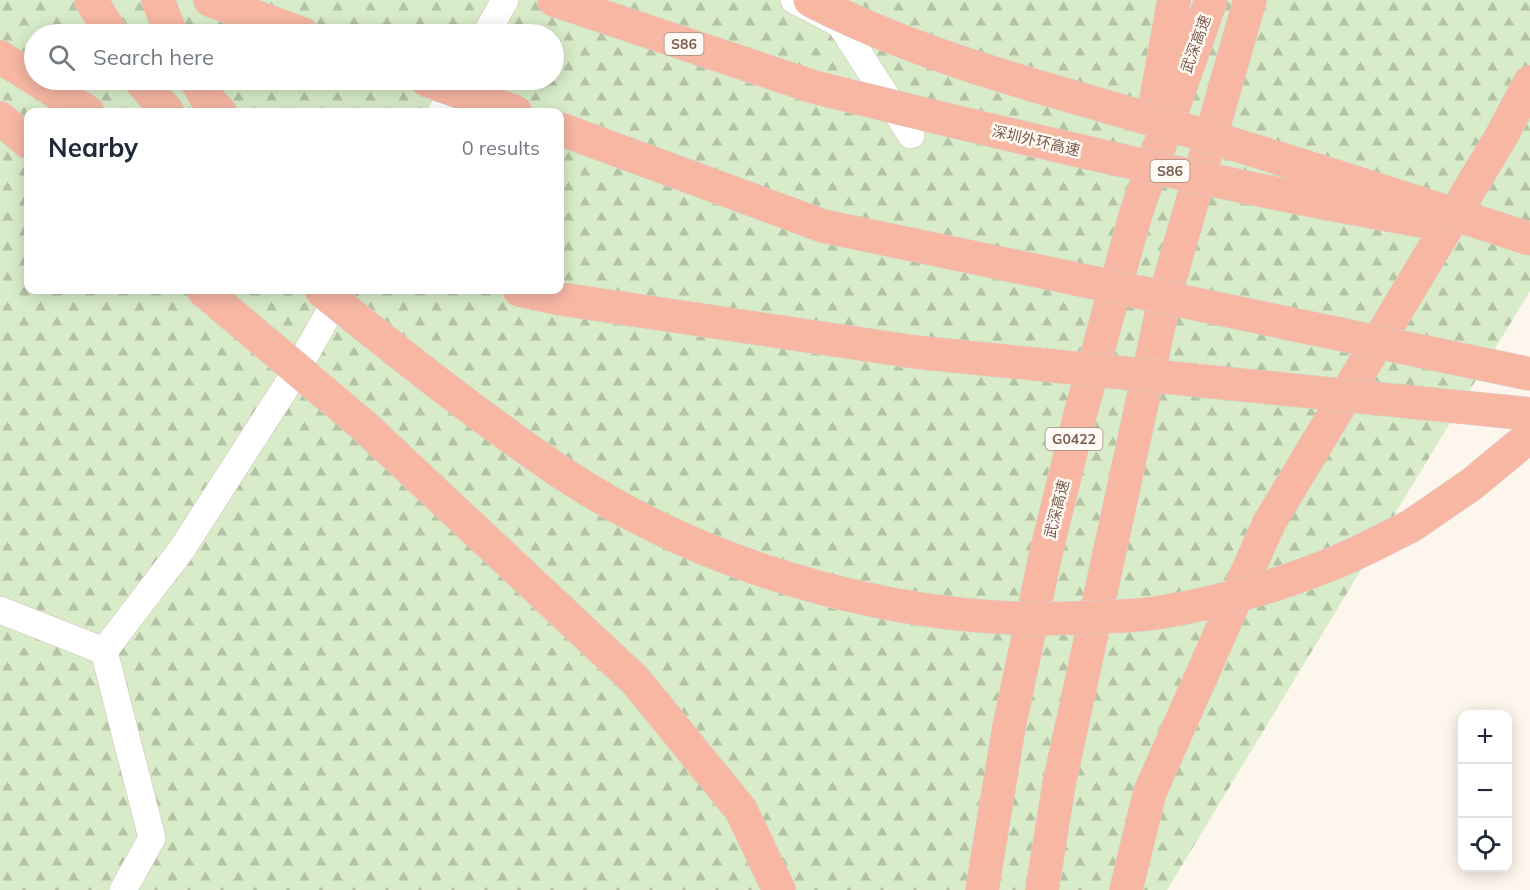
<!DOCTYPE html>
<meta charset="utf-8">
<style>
body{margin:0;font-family:Mulish,"Noto Sans SC",sans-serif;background:#f2f2f3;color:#1f2937}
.controls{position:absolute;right:18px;bottom:18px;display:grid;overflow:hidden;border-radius:12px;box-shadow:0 3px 15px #0003}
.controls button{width:54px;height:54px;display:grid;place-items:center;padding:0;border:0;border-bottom:2px solid #e0e1e3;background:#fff;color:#1f2937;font:30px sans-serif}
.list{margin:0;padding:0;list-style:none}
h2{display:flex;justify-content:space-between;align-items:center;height:78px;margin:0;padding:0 24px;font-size:26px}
h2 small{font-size:20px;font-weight:400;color:#747a83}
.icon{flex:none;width:33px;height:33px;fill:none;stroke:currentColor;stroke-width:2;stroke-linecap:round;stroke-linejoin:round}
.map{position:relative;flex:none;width:1530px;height:890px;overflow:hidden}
.search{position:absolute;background:#fff;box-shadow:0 3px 15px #0003;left:24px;top:24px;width:540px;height:66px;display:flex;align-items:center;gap:15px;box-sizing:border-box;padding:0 21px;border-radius:33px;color:#747a83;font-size:22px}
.panel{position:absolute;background:#fff;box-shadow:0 3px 15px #0003;left:24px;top:108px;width:540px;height:186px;border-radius:12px}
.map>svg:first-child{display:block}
</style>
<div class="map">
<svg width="1530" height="890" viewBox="0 0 1530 890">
<defs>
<pattern id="forest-firs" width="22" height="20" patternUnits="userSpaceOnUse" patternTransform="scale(1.5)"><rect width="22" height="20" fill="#d8ecc9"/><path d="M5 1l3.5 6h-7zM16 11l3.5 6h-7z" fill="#b4c2a5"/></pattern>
</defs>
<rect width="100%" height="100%" fill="#fdf6ec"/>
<!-- forest -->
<path fill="url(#forest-firs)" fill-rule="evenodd" d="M 0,0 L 1530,0 L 1530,291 L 1167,890 L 0,890 ZM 34,34 L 554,34 L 554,80 L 34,80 ZM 28,112 L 560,112 L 560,290 L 28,290 Z"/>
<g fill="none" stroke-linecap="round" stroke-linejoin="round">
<!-- minor casing -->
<g stroke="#d1beb0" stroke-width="28">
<path id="minor" d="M 794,0 L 840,24 L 911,135
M 486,34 L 505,0
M 441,112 L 460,80
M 0,610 L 104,651
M 104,651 L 182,549 L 295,373 L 342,290
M 104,651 L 152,838 L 123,890"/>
</g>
<!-- highway casing -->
<g stroke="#dad1cd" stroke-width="34">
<path id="highway" d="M 91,0 L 112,34
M 158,0 L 171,34
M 210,0 L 303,34
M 554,0 L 814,87
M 0,57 L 34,78
M 37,80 L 88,112
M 140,80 L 168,112
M 196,80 L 205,96 L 220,112
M 1153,116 L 1174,0
M 0,118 L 28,142
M 560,129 L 823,226
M 1411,526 L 1472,484 L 1530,436
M 635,680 L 741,810 L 779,890
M 982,890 L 1009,727 L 1046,553 L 1079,419 L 1136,213 L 1211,0
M 1042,890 L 1059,784 L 1166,293 L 1250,0
M 1126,890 L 1150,792 L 1269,523 L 1501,137 L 1530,82"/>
</g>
<!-- minor -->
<use href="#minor" stroke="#fff" stroke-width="27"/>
<!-- highway -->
<use href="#highway" stroke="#f7b7a3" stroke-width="33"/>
<!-- highway-bridge casing -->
<g stroke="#dad1cd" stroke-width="34" stroke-linecap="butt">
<path id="highway-bridge" d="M 810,0 C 918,56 1037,86 1153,120 C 1279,157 1405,198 1530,239
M 426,80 L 516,112
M 814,87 C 1015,137 1217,185 1422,221
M 823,226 L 1530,374
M 203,290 L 363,425 L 635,680
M 321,290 C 400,354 480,418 565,475 C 716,574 916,629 1096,617 C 1116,616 1137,616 1156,613 C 1212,604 1271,588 1324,567 C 1354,556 1382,540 1411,526
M 519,290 L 561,299 L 915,352 L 1530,414"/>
</g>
<!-- highway-bridge -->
<use href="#highway-bridge" stroke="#f7b7a3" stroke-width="33"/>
</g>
<g text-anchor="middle" stroke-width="5" stroke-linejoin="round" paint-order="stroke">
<!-- shield labels -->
<g fill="#fffaf3" stroke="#a28b7f" stroke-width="1.5">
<rect x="664.5" y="33" width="39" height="22" rx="4.5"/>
<rect x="1150.5" y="160" width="39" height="22" rx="4.5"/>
<rect x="1045.5" y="428" width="57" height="22" rx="4.5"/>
</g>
<g font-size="14" font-weight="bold" fill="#7a5c4d">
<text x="684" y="49">S86</text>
<text x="1170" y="176">S86</text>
<text x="1074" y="444">G0422</text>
</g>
<!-- street labels -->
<g font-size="15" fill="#7a5c4d" stroke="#fffaf3">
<text transform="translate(1196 44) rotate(-70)" y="5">武深高速</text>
<text transform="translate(1036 141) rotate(13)" y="5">深圳外环高速</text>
<text transform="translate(1057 509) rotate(-76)" y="5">武深高速</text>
</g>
</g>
</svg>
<div class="controls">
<button>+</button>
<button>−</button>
<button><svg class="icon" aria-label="locate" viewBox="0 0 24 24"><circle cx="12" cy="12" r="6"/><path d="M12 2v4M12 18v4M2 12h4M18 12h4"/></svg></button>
</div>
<div class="search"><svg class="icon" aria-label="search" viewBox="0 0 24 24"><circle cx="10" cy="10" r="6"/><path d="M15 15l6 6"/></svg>Search here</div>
<section class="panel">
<h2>Nearby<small>0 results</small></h2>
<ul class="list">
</ul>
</section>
</div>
